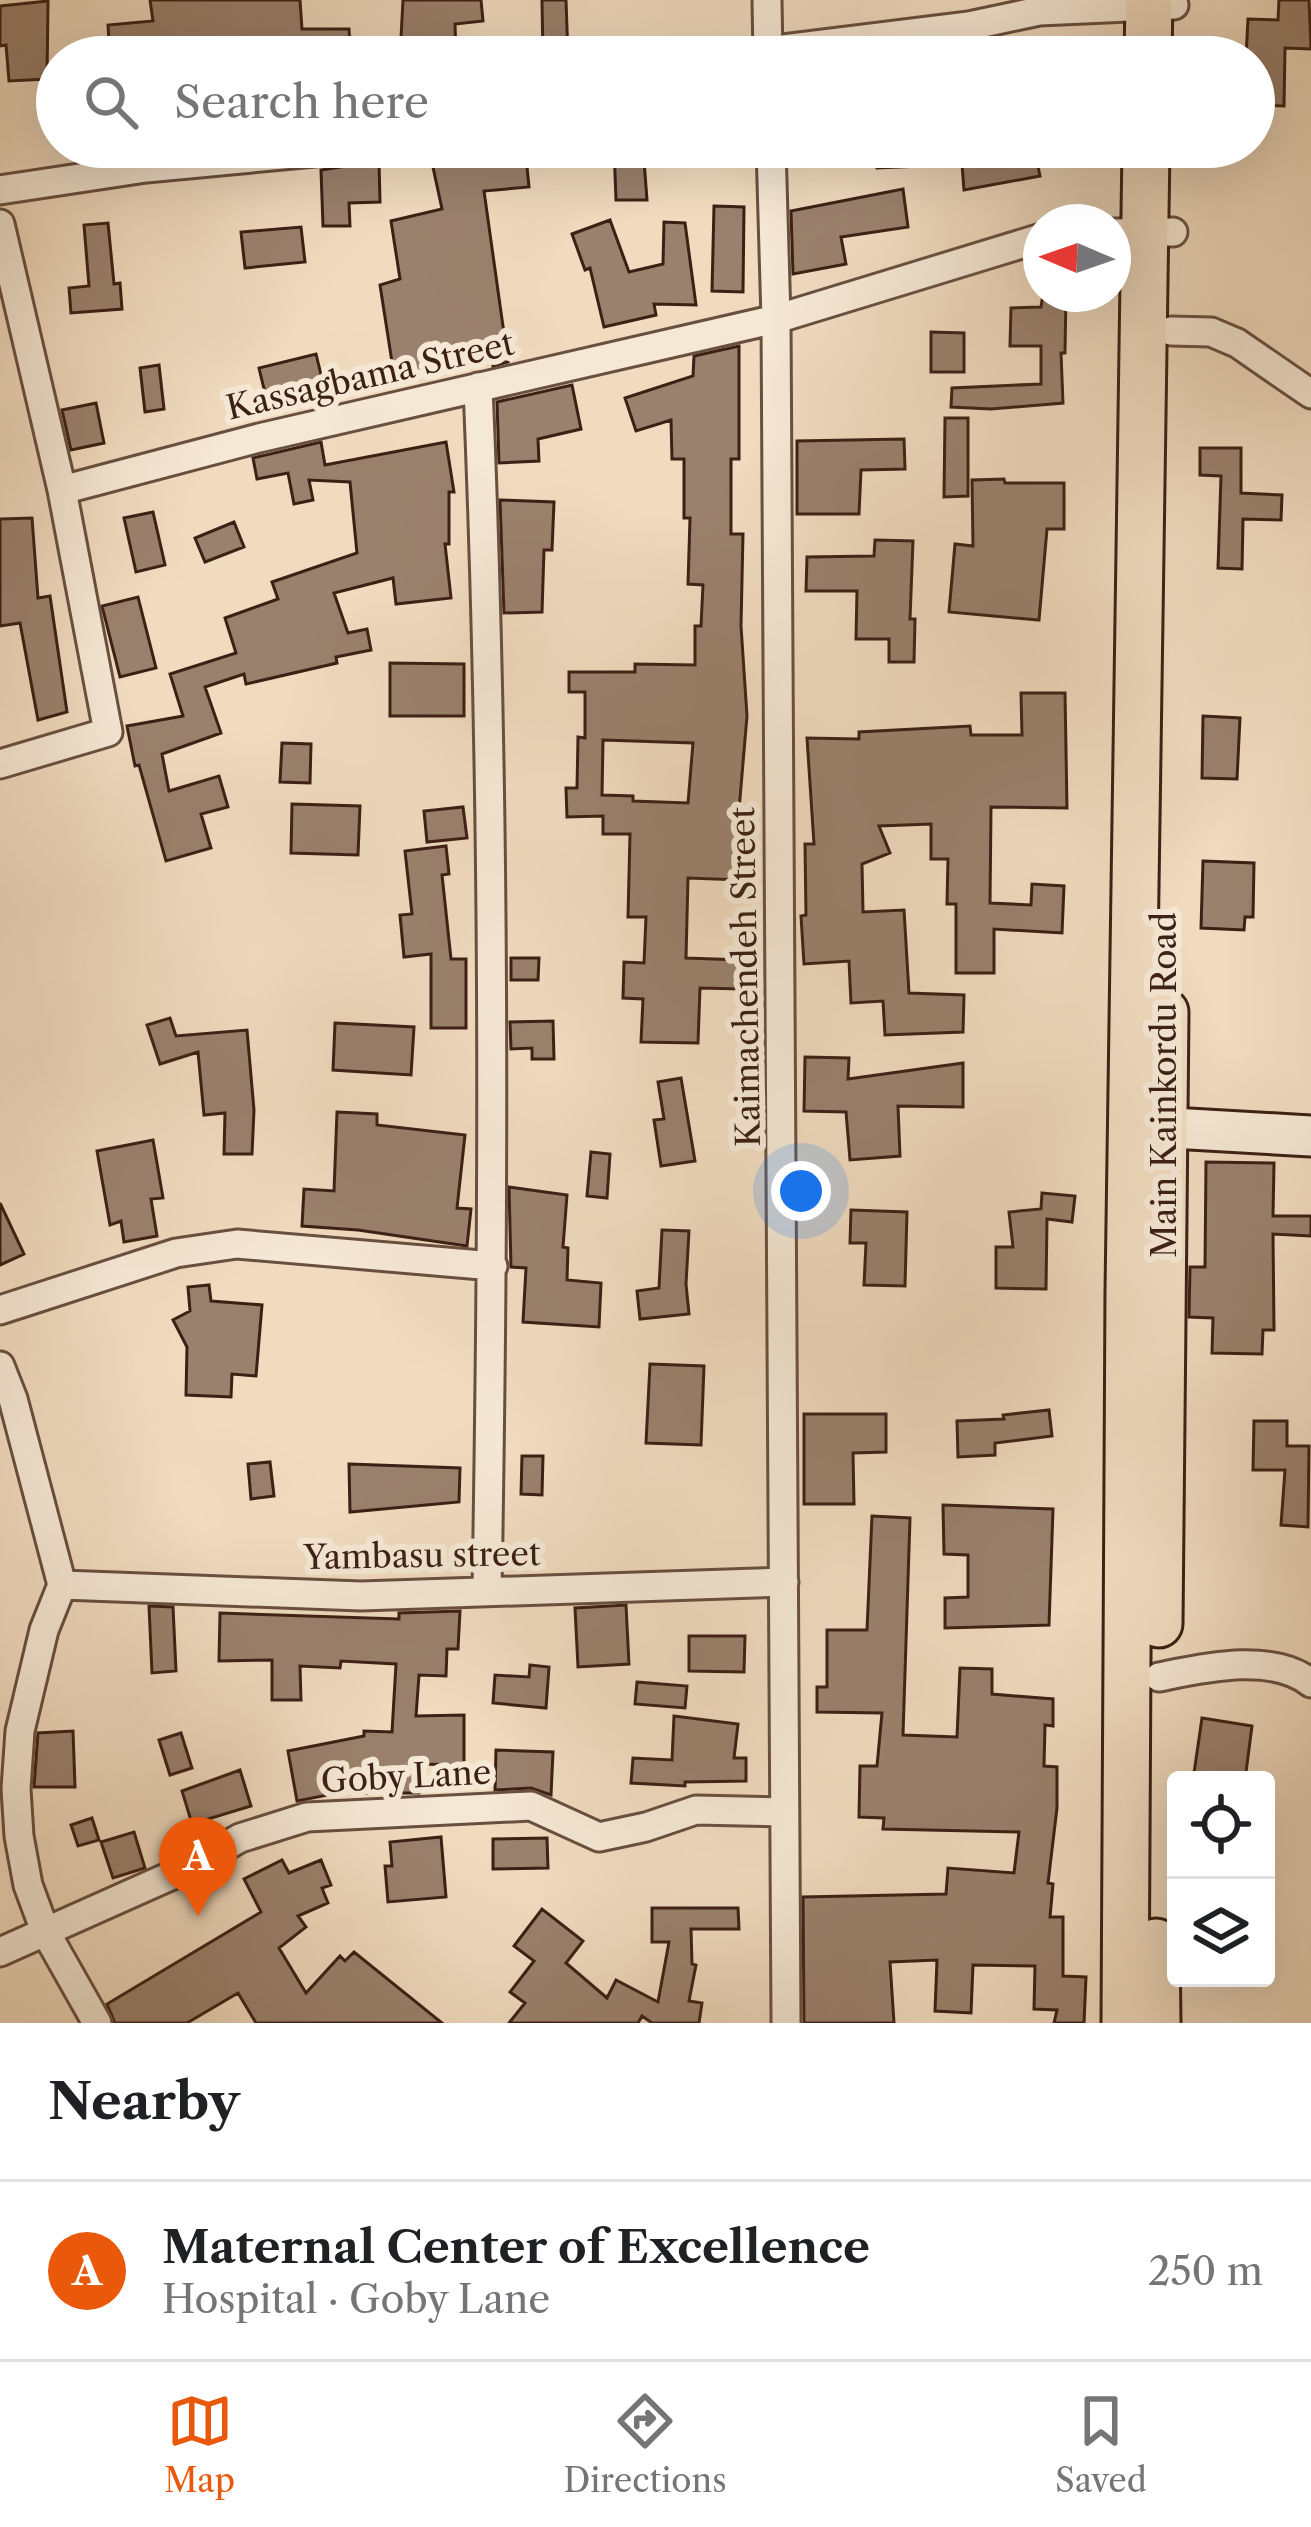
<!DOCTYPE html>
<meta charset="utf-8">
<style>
body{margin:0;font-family:"Libre Caslon Text",serif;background:#f2f2f2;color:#202124}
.controls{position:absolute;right:36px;bottom:36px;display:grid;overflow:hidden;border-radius:12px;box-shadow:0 12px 48px #0002}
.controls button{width:108px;height:108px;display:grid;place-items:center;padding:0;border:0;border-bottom:3px solid #e0e0e0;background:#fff;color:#202124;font:60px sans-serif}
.compass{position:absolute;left:1023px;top:204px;width:108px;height:108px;border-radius:50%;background:#fff;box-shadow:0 12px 48px #0002;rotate:272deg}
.you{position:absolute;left:801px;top:1191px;width:42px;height:42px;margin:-30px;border:9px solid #fff;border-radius:50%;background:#1a73e8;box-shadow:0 0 0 18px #1a73e833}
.badge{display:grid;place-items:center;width:78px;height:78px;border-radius:50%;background:#ea580c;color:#fff;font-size:39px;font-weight:700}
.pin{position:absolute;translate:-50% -99px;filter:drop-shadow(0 3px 6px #0008)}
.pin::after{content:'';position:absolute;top:63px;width:42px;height:36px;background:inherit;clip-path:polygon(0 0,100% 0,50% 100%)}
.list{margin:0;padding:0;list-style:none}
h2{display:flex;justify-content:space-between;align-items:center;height:156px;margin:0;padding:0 48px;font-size:51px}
h2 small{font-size:39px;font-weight:400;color:#757577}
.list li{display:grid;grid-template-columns:78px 1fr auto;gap:36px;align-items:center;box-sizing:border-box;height:180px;padding:0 48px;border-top:3px solid #e0e0e0}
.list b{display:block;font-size:45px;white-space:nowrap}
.list p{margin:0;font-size:39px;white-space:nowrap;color:#757577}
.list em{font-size:39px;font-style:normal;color:#757577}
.icon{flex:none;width:66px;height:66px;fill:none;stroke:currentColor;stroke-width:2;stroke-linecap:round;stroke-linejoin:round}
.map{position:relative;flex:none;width:1311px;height:2023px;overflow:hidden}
.search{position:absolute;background:#fff;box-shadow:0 12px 48px #0002;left:36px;right:36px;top:36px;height:132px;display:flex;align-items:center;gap:30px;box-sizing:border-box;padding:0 42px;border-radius:66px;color:#757577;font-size:45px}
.sheet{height:336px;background:#fff}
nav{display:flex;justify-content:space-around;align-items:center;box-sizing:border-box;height:168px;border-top:3px solid #e0e0e0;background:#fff;font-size:33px;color:#757577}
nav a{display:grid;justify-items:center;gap:6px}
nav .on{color:#ea580c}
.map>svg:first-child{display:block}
</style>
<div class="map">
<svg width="1311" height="2023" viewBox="0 0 1311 2023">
<rect width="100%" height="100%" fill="#f0dbbf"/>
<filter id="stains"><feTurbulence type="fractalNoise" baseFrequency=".00167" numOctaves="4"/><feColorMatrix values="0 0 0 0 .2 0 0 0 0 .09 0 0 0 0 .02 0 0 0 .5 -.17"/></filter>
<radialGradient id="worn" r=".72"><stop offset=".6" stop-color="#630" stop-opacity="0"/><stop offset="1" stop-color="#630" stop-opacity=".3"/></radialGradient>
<!-- building -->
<path fill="#9a816d" stroke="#3c2015" stroke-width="3" fill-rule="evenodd" d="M 150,0 L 300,0 L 302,29 L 349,29 L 350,44 L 345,45 L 345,57 L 320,57 L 320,47 L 213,57 L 110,57 L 108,25 L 153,21 Z
M 403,0 L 481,0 L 483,21 L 455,24 L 456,57 L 400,57 Z
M 542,0 L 566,0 L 568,57 L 543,57 Z
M 1279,0 L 1309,0 L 1311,49 L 1285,48 L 1284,106 L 1254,105 L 1254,57 L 1246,57 L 1248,19 L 1278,20 Z
M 48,1 L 47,79 L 9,81 L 6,45 L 0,46 L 0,6 Z
M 525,147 L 529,187 L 484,191 L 508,362 L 493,366 L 493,358 L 394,375 L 380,285 L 400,279 L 391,221 L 442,209 L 431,158 Z
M 614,147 L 643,147 L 647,200 L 616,200 Z
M 874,147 L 918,147 L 921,166 L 877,168 Z
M 1005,147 L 1034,147 L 1040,176 L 964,190 L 961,151 Z
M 379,161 L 380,202 L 349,203 L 350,226 L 323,226 L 321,170 Z
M 903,189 L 908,227 L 841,237 L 846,264 L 793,274 L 791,211 Z
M 714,206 L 744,207 L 743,292 L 712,291 Z
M 610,220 L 629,272 L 663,264 L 664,222 L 685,223 L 696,305 L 654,304 L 656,315 L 604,327 L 590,268 L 585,270 L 572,234 Z
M 108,223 L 114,284 L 120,283 L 122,309 L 71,313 L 69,288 L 89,286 L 84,225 Z
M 301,227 L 305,262 L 245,268 L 241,232 Z
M 1043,294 L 1066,294 L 1065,353 L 1061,353 L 1063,403 L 991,409 L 951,407 L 952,388 L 1041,384 L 1041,346 L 1010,346 L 1011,308 L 1041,307 Z
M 931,332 L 964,333 L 964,372 L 931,372 Z
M 739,346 L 739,459 L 731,459 L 731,534 L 743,534 L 741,626 L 747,716 L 739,810 L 744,810 L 740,880 L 688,878 L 686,958 L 742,960 L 741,989 L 700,988 L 698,1043 L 641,1042 L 643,999 L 623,998 L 624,962 L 644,963 L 646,917 L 628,917 L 630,834 L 603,834 L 603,816 L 567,817 L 566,788 L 577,788 L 578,737 L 585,738 L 585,692 L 569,692 L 569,672 L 635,672 L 635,664 L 695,665 L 695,626 L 701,626 L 703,585 L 688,584 L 690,518 L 684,518 L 684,459 L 672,459 L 671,420 L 636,431 L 625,398 L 693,376 L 694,356 ZM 603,740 L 693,743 L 688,803 L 633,801 L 633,796 L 602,795 Z
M 316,354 L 322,379 L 265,393 L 259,368 Z
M 159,365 L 164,409 L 145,412 L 140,368 Z
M 572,385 L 581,429 L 538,439 L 539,461 L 499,463 L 497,402 Z
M 96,403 L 104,443 L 71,450 L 62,410 Z
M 945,418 L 968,418 L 968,496 L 944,497 Z
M 904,439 L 905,469 L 861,470 L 859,514 L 797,514 L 797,441 Z
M 321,442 L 325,465 L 446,442 L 454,492 L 449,492 L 449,544 L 445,544 L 451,598 L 396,604 L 393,578 L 334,593 L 348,633 L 367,629 L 371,650 L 336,657 L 337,663 L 246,684 L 244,674 L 205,687 L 221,733 L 162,754 L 169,791 L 219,776 L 228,807 L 201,814 L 211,848 L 166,861 L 139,765 L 135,766 L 127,726 L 183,716 L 170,674 L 236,653 L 225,618 L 278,599 L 272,582 L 357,553 L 350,482 L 309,480 L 313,500 L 294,504 L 288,473 L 257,479 L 253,458 Z
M 1200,448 L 1241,448 L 1241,493 L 1282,495 L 1281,520 L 1243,519 L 1242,569 L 1218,568 L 1221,476 L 1200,475 Z
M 1004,479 L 1005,483 L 1064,483 L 1064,529 L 1047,529 L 1039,620 L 949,612 L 955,544 L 973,546 L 972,480 Z
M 500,500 L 554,502 L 552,550 L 544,550 L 542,612 L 504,613 Z
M 153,512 L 165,565 L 136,572 L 124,518 Z
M 32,518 L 38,598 L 50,596 L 67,712 L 38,720 L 20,623 L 0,626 L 0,519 Z
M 234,522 L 244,547 L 205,562 L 195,538 Z
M 875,540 L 913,541 L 910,619 L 915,619 L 914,662 L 889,662 L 889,639 L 856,639 L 857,591 L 806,591 L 807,557 L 874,556 Z
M 138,597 L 156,668 L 120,677 L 102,606 Z
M 390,663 L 464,664 L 464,716 L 390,716 Z
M 1021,693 L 1065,693 L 1067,808 L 991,807 L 990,903 L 1031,905 L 1032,884 L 1064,886 L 1062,933 L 994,929 L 994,973 L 956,973 L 956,904 L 947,904 L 948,859 L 931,859 L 931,824 L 879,826 L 890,853 L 862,864 L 863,912 L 904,910 L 909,993 L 964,995 L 963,1032 L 885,1035 L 883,1001 L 851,1003 L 849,961 L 804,964 L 801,916 L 806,915 L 805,844 L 814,844 L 807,738 L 859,739 L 859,732 L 970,726 L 971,735 L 1022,735 Z
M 1203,716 L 1240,718 L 1237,779 L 1202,778 Z
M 282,743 L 311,744 L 310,783 L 280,782 Z
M 292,804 L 360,806 L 358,855 L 291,853 Z
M 463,807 L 467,838 L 427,842 L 424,811 Z
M 446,846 L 449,874 L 442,875 L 451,959 L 466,959 L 466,1028 L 431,1028 L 431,954 L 404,957 L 400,915 L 412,914 L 405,851 Z
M 1203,861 L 1254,863 L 1253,917 L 1245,917 L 1244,930 L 1201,928 Z
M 511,958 L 539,958 L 538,980 L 511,980 Z
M 170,1018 L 176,1036 L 247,1030 L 254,1110 L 252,1154 L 224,1154 L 225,1113 L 204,1115 L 198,1052 L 160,1064 L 147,1025 Z
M 553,1021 L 554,1059 L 532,1059 L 532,1048 L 511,1049 L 510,1022 Z
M 335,1023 L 414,1027 L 411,1075 L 333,1070 Z
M 805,1057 L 849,1058 L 848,1079 L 963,1063 L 963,1107 L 898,1106 L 900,1156 L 850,1160 L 846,1112 L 804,1111 Z
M 681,1078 L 695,1161 L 661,1166 L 654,1120 L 664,1119 L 658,1082 Z
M 337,1112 L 377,1114 L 377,1125 L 465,1135 L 457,1208 L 471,1209 L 467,1246 L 358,1230 L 302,1226 L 304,1189 L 334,1191 Z
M 153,1140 L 163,1198 L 151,1199 L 157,1236 L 124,1242 L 121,1221 L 110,1225 L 97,1151 Z
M 591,1152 L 610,1154 L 607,1198 L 587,1196 Z
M 1206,1162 L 1274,1163 L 1273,1216 L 1311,1216 L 1311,1236 L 1273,1234 L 1274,1330 L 1263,1330 L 1262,1354 L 1212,1353 L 1213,1318 L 1189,1317 L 1190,1267 L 1205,1267 Z
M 509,1187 L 567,1195 L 563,1247 L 568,1248 L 567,1280 L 601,1283 L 599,1327 L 523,1322 L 526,1268 L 511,1267 Z
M 1042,1193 L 1075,1196 L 1072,1222 L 1047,1219 L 1046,1289 L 996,1288 L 996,1247 L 1013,1247 L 1009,1212 L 1041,1209 Z
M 0,1203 L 24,1254 L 0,1265 Z
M 851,1210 L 907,1212 L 905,1286 L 864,1285 L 866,1243 L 850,1243 Z
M 662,1230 L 689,1231 L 686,1284 L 689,1314 L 640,1319 L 637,1291 L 659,1288 Z
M 209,1285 L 211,1301 L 262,1305 L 256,1376 L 232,1374 L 231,1397 L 186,1395 L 187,1347 L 173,1320 L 190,1311 L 188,1287 Z
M 650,1364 L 704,1366 L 701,1445 L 646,1443 Z
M 1049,1410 L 1052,1436 L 995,1443 L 995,1455 L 958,1457 L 957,1421 L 1004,1419 L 1003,1415 Z
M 804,1414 L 886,1414 L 886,1452 L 853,1453 L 854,1504 L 804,1504 Z
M 1254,1421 L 1287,1421 L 1287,1446 L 1309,1446 L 1308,1527 L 1281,1525 L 1285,1470 L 1253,1470 Z
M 522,1456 L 543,1456 L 542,1495 L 521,1494 Z
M 270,1462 L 274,1496 L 251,1499 L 248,1464 Z
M 349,1464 L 460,1468 L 459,1502 L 350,1512 Z
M 943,1505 L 1053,1509 L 1049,1625 L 945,1628 L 945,1598 L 968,1597 L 968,1555 L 944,1554 Z
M 872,1516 L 910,1518 L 903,1735 L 957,1737 L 960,1668 L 992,1669 L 992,1694 L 1053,1699 L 1053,1726 L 1045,1725 L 1044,1766 L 1057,1767 L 1057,1808 L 1048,1883 L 1053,1884 L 1050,1917 L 1063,1917 L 1063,1976 L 1086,1977 L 1084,2023 L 1054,2023 L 1057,2010 L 1034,2009 L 1035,1966 L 973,1965 L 971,2013 L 935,2011 L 937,1960 L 890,1962 L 894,2023 L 804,2023 L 803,1897 L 946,1894 L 948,1868 L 1014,1873 L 1019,1832 L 883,1829 L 884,1818 L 859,1817 L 860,1766 L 877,1766 L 882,1713 L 817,1712 L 817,1687 L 827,1687 L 827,1630 L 867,1630 Z
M 626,1605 L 629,1664 L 578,1667 L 575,1608 Z
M 149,1606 L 173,1607 L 176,1671 L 152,1673 Z
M 460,1611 L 458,1649 L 447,1649 L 446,1676 L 419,1675 L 416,1716 L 464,1715 L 464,1765 L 419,1764 L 419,1793 L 363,1793 L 363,1788 L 297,1801 L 288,1751 L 364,1736 L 364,1731 L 392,1732 L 396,1664 L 341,1661 L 340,1668 L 300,1666 L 301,1700 L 272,1700 L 272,1660 L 219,1661 L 220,1613 L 399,1619 L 399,1613 Z
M 689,1636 L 745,1636 L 744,1672 L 689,1671 Z
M 530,1665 L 549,1667 L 546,1708 L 493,1703 L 495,1675 L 529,1677 Z
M 637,1682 L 687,1686 L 685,1708 L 635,1704 Z
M 674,1716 L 738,1724 L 734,1758 L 746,1758 L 746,1781 L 685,1782 L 685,1786 L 631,1783 L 633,1758 L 672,1760 Z
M 1202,1718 L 1252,1726 L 1245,1780 L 1193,1780 Z
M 73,1731 L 75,1787 L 34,1787 L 38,1733 Z
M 181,1733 L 192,1768 L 170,1775 L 159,1740 Z
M 496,1750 L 553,1752 L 551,1795 L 531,1788 L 495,1790 Z
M 240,1770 L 251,1806 L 192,1824 L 182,1791 Z
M 92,1818 L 99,1840 L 78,1846 L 71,1825 Z
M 134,1832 L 145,1868 L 113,1878 L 101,1842 Z
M 441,1837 L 446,1897 L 388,1902 L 385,1866 L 392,1866 L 390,1842 Z
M 547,1838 L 548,1868 L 493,1869 L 493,1839 Z
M 282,1860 L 289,1873 L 321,1860 L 331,1885 L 322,1888 L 328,1903 L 298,1916 L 306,1927 L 279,1948 L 306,1993 L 340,1956 L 345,1961 L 354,1952 L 442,2023 L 256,2023 L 238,1993 L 187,2023 L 115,2023 L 107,2004 L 261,1912 L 244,1879 Z
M 652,1908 L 738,1908 L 739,1929 L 691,1929 L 692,1964 L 696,1965 L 689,2001 L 702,2003 L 699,2023 L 652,2023 L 642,2016 L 638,2023 L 509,2023 L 525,2003 L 510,1992 L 534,1961 L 514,1946 L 542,1909 L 583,1941 L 566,1963 L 607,1998 L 616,1980 L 658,2002 L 669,1942 L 652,1942 Z"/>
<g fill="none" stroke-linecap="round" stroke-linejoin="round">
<!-- street casing -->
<g stroke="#694f40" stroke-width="33">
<path id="street" d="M 767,0 L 768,57
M 767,51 L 969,26 L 1039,11 L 1174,5
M 771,147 L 776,319 L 786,2023
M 0,190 L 146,168 L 368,147
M 0,224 L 62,490 L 108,732 L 0,764
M 1113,233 L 1173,232
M 1171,331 L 1211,332 L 1237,343 L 1311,394
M 478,387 C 495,788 494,1189 487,1591
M 62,490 L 259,438 L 776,319 L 1041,238
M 0,1310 L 176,1253 L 237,1244 L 493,1266
M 0,1366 L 13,1399 L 62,1585 L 44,1630 L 20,1731 L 16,1789 L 19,1836 L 28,1885 L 45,1931 L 97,2023
M 62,1585 L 361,1596 L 784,1582
M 1159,1677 C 1204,1668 1272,1652 1311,1683
M 0,1952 L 186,1869 L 240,1838 L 307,1817 L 531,1806 L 599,1837 L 646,1827 L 696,1810 L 784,1812"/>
</g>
<!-- secondary casing -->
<g stroke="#3c2015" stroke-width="45">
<path id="secondary" d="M 1137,1126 L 1311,1136"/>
</g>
<!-- primary casing -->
<g stroke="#3c2015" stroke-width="51">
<path id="primary" d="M 1148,57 L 1149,0
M 1159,1624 L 1165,1012
M 1156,1942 L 1157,2023
M 1125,2023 L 1129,1291 L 1146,147"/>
</g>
<!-- street -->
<use href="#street" stroke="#f5e8d5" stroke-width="27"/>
<!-- secondary -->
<use href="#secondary" stroke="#f5e8d5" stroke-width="39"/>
<!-- primary -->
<use href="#primary" stroke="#f0dbbf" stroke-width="45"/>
</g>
<g text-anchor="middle" stroke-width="12" stroke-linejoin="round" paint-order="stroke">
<!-- street labels -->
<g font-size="33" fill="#3c2015" stroke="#f5e8d5">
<text transform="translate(370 375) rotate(-13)" y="12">Kassagbama Street</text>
<text transform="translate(745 977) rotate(-91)" y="12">Kaimachendeh Street</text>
<text transform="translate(1164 1085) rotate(-90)" y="12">Main Kainkordu Road</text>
<text transform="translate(422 1555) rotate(-1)" y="12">Yambasu street</text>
<text transform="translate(406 1776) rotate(-3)" y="12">Goby Lane</text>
</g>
</g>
<rect width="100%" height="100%" filter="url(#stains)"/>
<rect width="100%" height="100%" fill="url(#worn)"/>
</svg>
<div class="controls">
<button><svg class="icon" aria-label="locate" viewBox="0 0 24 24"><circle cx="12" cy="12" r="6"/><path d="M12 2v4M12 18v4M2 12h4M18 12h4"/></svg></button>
<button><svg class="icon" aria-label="layers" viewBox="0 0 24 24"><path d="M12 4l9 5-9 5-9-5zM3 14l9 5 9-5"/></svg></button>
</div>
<svg class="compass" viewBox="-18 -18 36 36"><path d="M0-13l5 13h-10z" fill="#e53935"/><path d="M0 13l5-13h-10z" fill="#757577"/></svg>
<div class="you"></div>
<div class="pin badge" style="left:198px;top:1916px">A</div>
<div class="search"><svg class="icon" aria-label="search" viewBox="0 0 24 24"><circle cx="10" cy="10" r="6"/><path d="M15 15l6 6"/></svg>Search here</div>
</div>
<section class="sheet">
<h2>Nearby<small></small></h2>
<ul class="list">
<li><span class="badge">A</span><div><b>Maternal Center of Excellence</b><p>Hospital · Goby Lane</p></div><em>250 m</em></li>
</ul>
</section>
<nav>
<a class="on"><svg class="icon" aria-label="map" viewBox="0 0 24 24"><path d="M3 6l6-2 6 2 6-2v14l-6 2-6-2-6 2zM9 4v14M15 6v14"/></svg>Map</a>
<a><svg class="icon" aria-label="directions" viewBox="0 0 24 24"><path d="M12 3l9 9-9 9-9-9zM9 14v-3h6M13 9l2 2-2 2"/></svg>Directions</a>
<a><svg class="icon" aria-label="saved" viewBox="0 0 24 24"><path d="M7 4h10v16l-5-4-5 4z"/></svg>Saved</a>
</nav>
